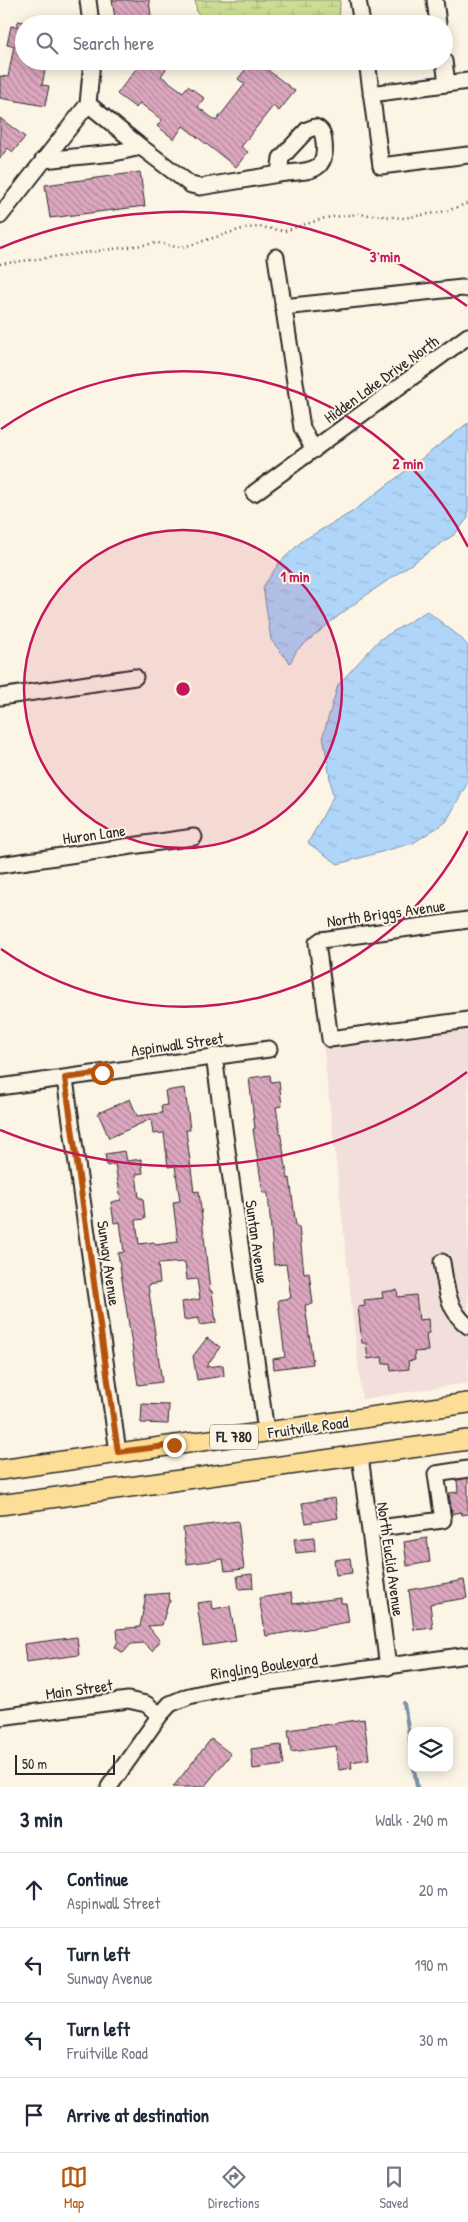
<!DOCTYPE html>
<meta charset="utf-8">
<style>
body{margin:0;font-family:"Patrick Hand",sans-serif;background:#f6f6f7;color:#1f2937}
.controls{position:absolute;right:15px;bottom:15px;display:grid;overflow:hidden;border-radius:10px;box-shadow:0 2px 12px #0003}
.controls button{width:45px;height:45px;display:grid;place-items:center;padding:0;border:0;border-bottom:1px solid #e0e1e3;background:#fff;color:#1f2937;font:25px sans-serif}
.scale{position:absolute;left:15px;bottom:12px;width:100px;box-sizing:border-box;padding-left:5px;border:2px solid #2b2b2b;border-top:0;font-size:14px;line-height:18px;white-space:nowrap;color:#2b2b2b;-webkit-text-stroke:4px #fcf5e5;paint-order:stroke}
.stop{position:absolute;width:15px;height:15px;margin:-11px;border:4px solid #b45309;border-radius:50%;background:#fff}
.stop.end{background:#b45309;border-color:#fff;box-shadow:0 1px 5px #0008}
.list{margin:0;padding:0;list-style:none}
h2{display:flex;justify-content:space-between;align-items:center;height:65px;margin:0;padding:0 20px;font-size:21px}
h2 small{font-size:16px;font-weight:400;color:#747a83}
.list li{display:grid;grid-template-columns:32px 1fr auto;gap:15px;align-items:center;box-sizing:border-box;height:75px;padding:0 20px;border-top:1px solid #e0e1e3}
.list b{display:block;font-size:19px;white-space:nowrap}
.list p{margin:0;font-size:16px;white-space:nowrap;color:#747a83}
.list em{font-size:16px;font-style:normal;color:#747a83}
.icon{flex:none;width:28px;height:28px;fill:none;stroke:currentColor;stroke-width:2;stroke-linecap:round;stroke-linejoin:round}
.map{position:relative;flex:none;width:468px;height:1787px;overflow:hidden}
.search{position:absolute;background:#fff;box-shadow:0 2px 12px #0003;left:15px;right:15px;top:15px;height:55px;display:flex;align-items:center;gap:12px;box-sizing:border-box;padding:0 18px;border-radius:28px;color:#747a83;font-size:19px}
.sheet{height:365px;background:#fff}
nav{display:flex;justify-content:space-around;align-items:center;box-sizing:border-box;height:70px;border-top:1px solid #e0e1e3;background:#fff;font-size:14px;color:#747a83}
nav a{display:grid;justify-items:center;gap:2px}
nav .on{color:#b45309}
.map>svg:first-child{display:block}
</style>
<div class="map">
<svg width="468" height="1787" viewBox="0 0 468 1787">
<defs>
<pattern id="wetland-marsh" width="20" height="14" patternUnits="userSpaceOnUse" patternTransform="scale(1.25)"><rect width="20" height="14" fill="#ccde93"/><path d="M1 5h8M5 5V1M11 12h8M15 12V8" fill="none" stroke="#afbf7f"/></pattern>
<pattern id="water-ripples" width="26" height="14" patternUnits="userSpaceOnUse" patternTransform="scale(1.25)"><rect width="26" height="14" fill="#afd5f9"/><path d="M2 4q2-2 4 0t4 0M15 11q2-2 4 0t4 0" fill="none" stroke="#97b7d6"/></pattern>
<pattern id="building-back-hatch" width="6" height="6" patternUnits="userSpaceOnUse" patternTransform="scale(1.25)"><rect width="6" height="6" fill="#dca7bf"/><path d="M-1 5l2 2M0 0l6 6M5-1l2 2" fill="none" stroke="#b3889b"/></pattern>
</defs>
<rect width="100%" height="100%" fill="#fcf5e5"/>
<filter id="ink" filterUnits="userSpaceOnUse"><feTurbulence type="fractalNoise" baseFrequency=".02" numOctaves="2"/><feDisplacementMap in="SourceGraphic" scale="10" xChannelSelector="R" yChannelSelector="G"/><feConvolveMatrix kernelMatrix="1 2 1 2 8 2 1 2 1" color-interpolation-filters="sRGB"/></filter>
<g filter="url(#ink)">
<!-- built -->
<path fill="#f2deda" d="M 468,1028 L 468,1383 L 362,1399 L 322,1034 L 325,1048 Z"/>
<!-- wetland -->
<path fill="url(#wetland-marsh)" stroke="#7c845f" d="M 195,0 L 340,0 L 339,24 L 208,24 L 197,12 Z"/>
<!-- water -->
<path fill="url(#water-ripples)" stroke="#7a91a7" d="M 468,423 L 468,518 L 455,534 L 362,598 L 332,621 L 297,650 L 290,663 L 271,640 L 263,587 L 279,563 L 302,541 L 352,512 Z
M 427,611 L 460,637 L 468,646 L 468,782 L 446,822 L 413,843 L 338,864 L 308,843 L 333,797 L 323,735 L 338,685 L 379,640 Z"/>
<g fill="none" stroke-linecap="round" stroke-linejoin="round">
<!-- stream -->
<path stroke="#7a91a7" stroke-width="4" d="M 404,1703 L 412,1753
M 414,1768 L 417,1787"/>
</g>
<!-- building -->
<path fill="url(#building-back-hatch)" stroke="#2b2b2b" d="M 112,0 L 149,0 L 152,24 L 116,24 Z
M 18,21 L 24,22 L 24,61 L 47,61 L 42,85 L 49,86 L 45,106 L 0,98 L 0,76 L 8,77 L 14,46 L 7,45 L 11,26 L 17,27 Z
M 142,61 L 156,61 L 166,69 L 161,76 L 183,92 L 188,86 L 204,98 L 198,107 L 216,121 L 245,84 L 238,79 L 252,61 L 256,61 L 295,91 L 279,111 L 273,106 L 241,147 L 248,152 L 236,167 L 183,126 L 174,139 L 157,126 L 162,120 L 140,103 L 136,108 L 117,94 Z
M 0,118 L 25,137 L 13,152 L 8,148 L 0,158 Z
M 140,172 L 145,206 L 50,218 L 45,185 Z
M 270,1075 L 271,1082 L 279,1081 L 282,1106 L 276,1107 L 288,1179 L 290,1178 L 296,1227 L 299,1227 L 304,1273 L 309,1272 L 313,1304 L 305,1305 L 313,1364 L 274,1369 L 273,1359 L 285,1357 L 278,1300 L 291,1298 L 286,1264 L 274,1265 L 268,1193 L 263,1193 L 253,1129 L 255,1129 L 249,1078 Z
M 185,1088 L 190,1130 L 186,1130 L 194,1192 L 199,1191 L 210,1291 L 212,1291 L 216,1323 L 199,1325 L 199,1318 L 184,1320 L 182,1302 L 200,1299 L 197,1279 L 187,1280 L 185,1262 L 158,1264 L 160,1283 L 148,1285 L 162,1382 L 138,1385 L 118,1253 L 124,1252 L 120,1222 L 114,1223 L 111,1202 L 121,1200 L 115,1164 L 107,1166 L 105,1154 L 125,1151 L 127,1161 L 141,1159 L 143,1173 L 136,1174 L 139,1198 L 143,1198 L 145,1219 L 136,1220 L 139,1244 L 154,1242 L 155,1245 L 178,1242 L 173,1202 L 180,1201 L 175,1166 L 168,1167 L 164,1133 L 153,1134 L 151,1119 L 109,1138 L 98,1113 L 130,1099 L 137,1116 L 162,1113 L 161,1106 L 167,1105 L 165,1091 Z
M 397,1290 L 398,1297 L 416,1295 L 419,1320 L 428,1319 L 429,1333 L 426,1334 L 428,1351 L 414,1352 L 415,1360 L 408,1361 L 409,1369 L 391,1371 L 390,1363 L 383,1364 L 382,1357 L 368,1359 L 366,1343 L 362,1343 L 358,1307 L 365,1306 L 364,1300 L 383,1298 L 382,1292 Z
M 207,1338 L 220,1347 L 206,1367 L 223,1365 L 224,1376 L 197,1380 L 193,1356 Z
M 142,1404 L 169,1405 L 168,1424 L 141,1423 Z
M 468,1478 L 468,1514 L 462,1515 L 461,1512 L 452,1514 L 449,1493 L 458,1492 L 457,1480 Z
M 335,1498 L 338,1518 L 306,1523 L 302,1503 Z
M 238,1521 L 244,1569 L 225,1571 L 223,1559 L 187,1564 L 183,1528 Z
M 314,1537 L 315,1551 L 296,1553 L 294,1539 Z
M 427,1538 L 430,1562 L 407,1566 L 404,1542 Z
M 350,1558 L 352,1573 L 336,1575 L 334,1560 Z
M 252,1574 L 253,1588 L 239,1589 L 237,1576 Z
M 464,1580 L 467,1598 L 430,1604 L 433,1628 L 414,1630 L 409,1590 Z
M 169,1593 L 170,1602 L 168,1603 L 162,1625 L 148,1626 L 160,1641 L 152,1651 L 144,1643 L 131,1644 L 123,1653 L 115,1647 L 118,1641 L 117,1629 L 140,1627 L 146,1595 Z
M 291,1593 L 293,1604 L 341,1598 L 341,1603 L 346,1603 L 349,1622 L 266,1636 L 259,1598 Z
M 212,1601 L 213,1609 L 230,1606 L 236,1641 L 203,1646 L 197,1603 Z
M 77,1637 L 79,1655 L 26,1662 L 24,1644 Z
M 364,1719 L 369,1759 L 351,1762 L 352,1768 L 339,1770 L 336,1746 L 291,1752 L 288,1730 Z
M 211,1739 L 231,1754 L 204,1787 L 173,1787 Z
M 281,1745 L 284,1765 L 253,1769 L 251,1749 Z"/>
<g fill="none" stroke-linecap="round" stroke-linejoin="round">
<!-- minor casing -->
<g stroke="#2b2b2b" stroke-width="19">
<path id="minor" d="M 88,0 L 91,24
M 358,0 L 362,24
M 435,0 L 438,24
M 367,61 L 381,166 L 468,155
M 444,61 L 447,84
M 371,94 L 468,81
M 88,104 L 141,147
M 315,127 C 323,130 323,135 324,142 C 328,176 304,170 279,174 L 281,158 L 307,130 Z
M 43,160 L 114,153 L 141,147 L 191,185 L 200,187 L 279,174
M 0,216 L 88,104 L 92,61
M 276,257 L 302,428 L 314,450
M 283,307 L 462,288 L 468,289
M 254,493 L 468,336
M 0,697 L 135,677
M 0,865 L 194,837
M 468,920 L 321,940 L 317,943 L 330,1039 L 468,1020
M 214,1056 L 266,1432
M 65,1079 L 118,1452
M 0,1087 L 269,1049
M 442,1262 C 446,1286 447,1310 468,1326
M 360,1456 L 388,1667
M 370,1529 L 443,1520 L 436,1474 L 468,1469
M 0,1717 L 128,1700 L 146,1704 L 160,1715
M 109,1787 L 160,1715 L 170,1704 L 189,1696 L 221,1689 L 468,1655"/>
</g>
<!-- major casing -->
<g stroke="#2b2b2b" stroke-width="22">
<path id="major" d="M 0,1470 L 468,1403
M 0,1505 L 468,1440"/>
</g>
<!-- path -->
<path stroke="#2b2b2b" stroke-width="2.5" stroke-dasharray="1 4" stroke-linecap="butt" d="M 0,264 L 158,243 L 177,247 L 187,246 L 245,228 L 260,227 L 285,231 L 325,218 L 358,214 L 404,218 L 447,211 L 468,203"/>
<!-- minor -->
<use href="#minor" stroke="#fcf5e5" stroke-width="15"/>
<!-- major -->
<use href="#major" stroke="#fdde96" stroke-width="19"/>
</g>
</g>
<g fill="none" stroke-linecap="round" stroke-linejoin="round" filter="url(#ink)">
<!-- route -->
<path stroke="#b45309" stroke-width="6" d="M 102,1073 L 65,1078 L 118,1452 L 174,1445"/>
</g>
<!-- distance rings -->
<circle cx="183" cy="689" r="159" fill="#c2185b" fill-opacity=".12"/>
<g fill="none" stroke="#c2185b" stroke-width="2.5">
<circle cx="183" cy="689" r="159"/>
<path d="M468 831A318 318 0 0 1 1 949M1 429A318 318 0 0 1 468 547"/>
<path d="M467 1072A477 477 0 0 1 0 1130M0 248A477 477 0 0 1 467 306"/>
</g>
<g text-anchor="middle" stroke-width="4" stroke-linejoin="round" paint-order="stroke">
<!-- shield labels -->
<rect fill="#fcf5e5" stroke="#6a6863" stroke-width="1" x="210" y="1424.5" width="48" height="25" rx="4"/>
<g font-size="15" font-weight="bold" fill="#2b2b2b">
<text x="234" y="1442">FL 780</text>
</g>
<!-- street labels -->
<g font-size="16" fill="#2b2b2b" stroke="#fcf5e5">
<text transform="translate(381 379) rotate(-36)" y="6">Hidden Lake Drive North</text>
<text transform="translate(94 834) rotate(-8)" y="6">Huron Lane</text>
<text transform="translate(386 913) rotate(-8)" y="6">North Briggs Avenue</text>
<text transform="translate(177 1044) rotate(-8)" y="6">Aspinwall Street</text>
<text transform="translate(257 1242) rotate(82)" y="6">Suntan Avenue</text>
<text transform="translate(109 1263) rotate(82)" y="6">Sunway Avenue</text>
<text transform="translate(308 1427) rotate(-8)" y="6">Fruitville Road</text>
<text transform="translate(391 1559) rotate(82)" y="6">North Euclid Avenue</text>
<text transform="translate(264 1666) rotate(-8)" y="6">Ringling Boulevard</text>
<text transform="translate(79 1689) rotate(-8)" y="6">Main Street</text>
</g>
</g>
<circle cx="183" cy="689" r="8" fill="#c2185b" stroke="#fcf5e5" stroke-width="2.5"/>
<g font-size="15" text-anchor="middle" font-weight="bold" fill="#c2185b" stroke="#fcf5e5" stroke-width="4" stroke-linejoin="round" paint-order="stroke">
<text x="385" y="262">3 min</text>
<text x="408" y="469">2 min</text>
<text x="295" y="582">1 min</text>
</g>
</svg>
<div class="controls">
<button><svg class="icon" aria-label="layers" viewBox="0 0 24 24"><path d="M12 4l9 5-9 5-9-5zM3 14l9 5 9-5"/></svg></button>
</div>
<div class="scale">50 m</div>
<div class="stop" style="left:102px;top:1073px"></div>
<div class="stop end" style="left:174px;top:1445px"></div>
<div class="search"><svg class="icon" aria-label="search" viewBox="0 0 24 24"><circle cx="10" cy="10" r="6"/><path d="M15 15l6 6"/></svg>Search here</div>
</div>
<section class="sheet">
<h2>3 min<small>Walk · 240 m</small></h2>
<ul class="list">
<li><svg class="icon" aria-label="ahead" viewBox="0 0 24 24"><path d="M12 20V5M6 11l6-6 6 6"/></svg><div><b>Continue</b><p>Aspinwall Street</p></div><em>20 m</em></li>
<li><svg class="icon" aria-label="left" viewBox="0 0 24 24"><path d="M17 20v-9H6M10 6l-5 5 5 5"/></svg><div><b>Turn left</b><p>Sunway Avenue</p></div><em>190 m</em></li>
<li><svg class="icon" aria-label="left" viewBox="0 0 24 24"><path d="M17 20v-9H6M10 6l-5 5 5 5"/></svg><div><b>Turn left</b><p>Fruitville Road</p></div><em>30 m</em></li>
<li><svg class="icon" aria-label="arrive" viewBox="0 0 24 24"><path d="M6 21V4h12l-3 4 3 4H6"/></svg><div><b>Arrive at destination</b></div></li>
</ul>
</section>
<nav>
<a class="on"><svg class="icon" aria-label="map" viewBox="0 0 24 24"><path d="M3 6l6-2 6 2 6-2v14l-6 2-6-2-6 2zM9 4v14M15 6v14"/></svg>Map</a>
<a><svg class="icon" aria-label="directions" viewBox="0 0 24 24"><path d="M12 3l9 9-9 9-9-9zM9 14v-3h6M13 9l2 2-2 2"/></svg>Directions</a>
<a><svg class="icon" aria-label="saved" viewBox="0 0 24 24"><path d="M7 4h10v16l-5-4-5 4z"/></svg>Saved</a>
</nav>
